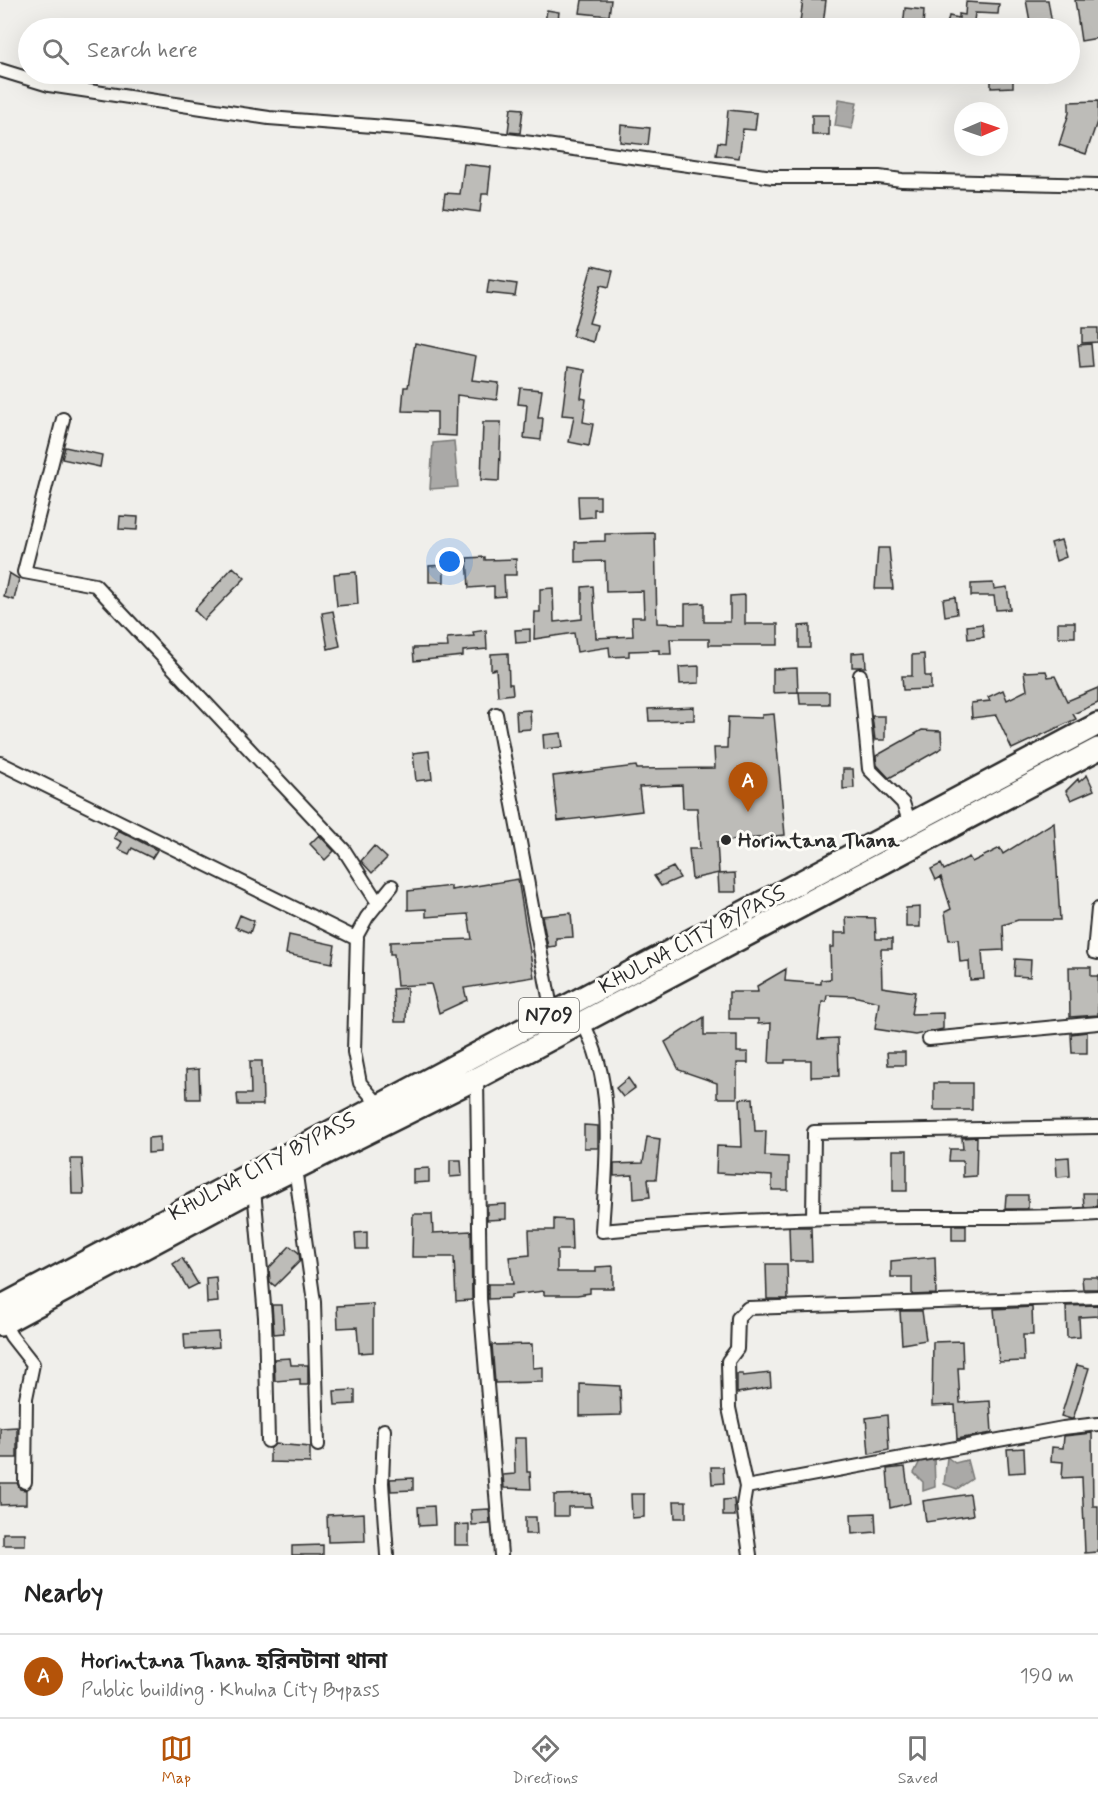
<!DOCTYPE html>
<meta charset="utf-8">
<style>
body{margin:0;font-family:Mynerve,"Noto Sans Bengali",sans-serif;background:#f6f6f6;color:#222}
.compass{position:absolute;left:954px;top:102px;width:54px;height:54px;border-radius:50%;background:#fff;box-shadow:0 6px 24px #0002;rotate:88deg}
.you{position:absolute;left:450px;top:562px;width:21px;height:21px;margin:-15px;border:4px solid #fff;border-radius:50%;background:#1a73e8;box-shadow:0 0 0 9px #1a73e833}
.badge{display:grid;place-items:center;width:39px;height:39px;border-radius:50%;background:#b45309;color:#fff;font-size:20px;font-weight:700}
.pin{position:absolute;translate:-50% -50px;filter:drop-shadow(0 2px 3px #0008)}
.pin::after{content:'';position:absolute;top:32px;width:21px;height:18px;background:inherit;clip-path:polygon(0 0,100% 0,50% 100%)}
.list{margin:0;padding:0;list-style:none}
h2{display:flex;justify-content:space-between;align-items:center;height:78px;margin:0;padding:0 24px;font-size:26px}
h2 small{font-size:20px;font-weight:400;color:#767676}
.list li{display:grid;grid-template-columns:39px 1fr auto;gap:18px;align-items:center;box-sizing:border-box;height:84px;padding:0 24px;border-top:2px solid #e0e0e0}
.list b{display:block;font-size:22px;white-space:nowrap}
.list p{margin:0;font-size:20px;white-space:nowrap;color:#767676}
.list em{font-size:20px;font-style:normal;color:#767676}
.icon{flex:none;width:33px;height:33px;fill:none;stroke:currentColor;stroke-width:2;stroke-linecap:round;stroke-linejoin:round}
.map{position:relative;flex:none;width:1098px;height:1555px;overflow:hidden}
.search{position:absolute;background:#fff;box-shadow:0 6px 24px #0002;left:18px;right:18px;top:18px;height:66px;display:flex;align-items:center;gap:15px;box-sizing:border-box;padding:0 21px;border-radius:33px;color:#767676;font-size:22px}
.sheet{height:162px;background:#fff}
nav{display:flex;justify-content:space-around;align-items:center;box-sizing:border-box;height:84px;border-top:2px solid #e0e0e0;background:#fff;font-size:16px;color:#767676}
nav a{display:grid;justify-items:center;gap:3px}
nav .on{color:#b45309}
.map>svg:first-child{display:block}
</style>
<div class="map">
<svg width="1098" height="1555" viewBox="0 0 1098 1555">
<rect width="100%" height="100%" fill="#f0efeb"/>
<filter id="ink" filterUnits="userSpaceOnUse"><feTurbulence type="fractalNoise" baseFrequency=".0167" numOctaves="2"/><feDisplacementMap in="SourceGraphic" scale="12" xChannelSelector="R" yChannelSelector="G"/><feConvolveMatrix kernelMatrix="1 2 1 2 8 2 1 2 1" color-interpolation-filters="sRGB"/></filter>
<g filter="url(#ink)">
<!-- water -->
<path fill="#aaa9a7" stroke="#777775" stroke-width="1.5" d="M 839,99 L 857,102 L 852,129 L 835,126 Z
M 454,441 L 458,487 L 430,489 L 433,443 Z
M 934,1455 L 935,1487 L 923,1491 L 923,1482 L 914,1473 L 922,1457 Z
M 947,1457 L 955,1463 L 967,1460 L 972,1479 L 957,1489 L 944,1484 Z"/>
<!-- building -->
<path fill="#bdbcb8" stroke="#2b2b2b" stroke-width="1.5" d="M 582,0 L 611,0 L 609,16 L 580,13 Z
M 803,0 L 826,0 L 823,25 L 800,22 Z
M 1026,0 L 1048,0 L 1052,24 L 1031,27 Z
M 1075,0 L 1098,0 L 1098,38 L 1081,41 Z
M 966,2 L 999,4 L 998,14 L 975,13 L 974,21 L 987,23 L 987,28 L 946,28 L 949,16 L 959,18 L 959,14 L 965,15 Z
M 905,8 L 924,10 L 923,28 L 903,28 Z
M 547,10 L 559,12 L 557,28 L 544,28 Z
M 991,74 L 1013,74 L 1013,87 L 991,88 Z
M 1098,101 L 1098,119 L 1086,154 L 1059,145 L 1069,113 L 1069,102 Z
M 511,108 L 523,109 L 520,133 L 508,132 Z
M 728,110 L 757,113 L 755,130 L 743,129 L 739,158 L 716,155 L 718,142 L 725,143 Z
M 812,115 L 829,115 L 829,135 L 812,135 Z
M 621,125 L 650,128 L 648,145 L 620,142 Z
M 464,164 L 491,167 L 488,194 L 482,194 L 480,212 L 443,207 L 445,193 L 460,194 Z
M 592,266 L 613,271 L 609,287 L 601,285 L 589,323 L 597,325 L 593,342 L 572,336 Z
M 489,280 L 517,284 L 515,296 L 487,293 Z
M 1082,328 L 1098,328 L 1098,342 L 1082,343 Z
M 415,343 L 476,356 L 472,380 L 499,383 L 497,400 L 457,395 L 456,436 L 437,435 L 437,412 L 402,411 L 404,387 L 408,387 Z
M 1091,344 L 1093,367 L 1080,368 L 1078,345 Z
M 568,367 L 585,370 L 581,398 L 586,399 L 583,422 L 593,424 L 589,446 L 569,442 L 574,416 L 562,415 Z
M 520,388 L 542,390 L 538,418 L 543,418 L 541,440 L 524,438 L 527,405 L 518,404 Z
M 483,422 L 501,422 L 499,481 L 481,480 Z
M 65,447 L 102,455 L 100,467 L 62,459 Z
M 578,496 L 600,496 L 600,509 L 594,509 L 594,517 L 579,518 Z
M 120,516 L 138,517 L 137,530 L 119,529 Z
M 655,533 L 657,623 L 685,624 L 685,604 L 704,603 L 704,622 L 730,622 L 730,596 L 745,595 L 745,624 L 778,624 L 778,645 L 709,645 L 709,639 L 670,639 L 671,654 L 659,654 L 659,650 L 629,651 L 629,656 L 610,657 L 609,647 L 577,652 L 574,633 L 534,639 L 535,612 L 540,612 L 540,589 L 553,588 L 554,622 L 582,619 L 582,587 L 593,586 L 596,638 L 633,636 L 632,617 L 644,617 L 643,591 L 606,592 L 605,561 L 575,562 L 575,542 L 605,541 L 605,534 Z
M 1061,540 L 1066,557 L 1056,561 L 1051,543 Z
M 878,548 L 889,548 L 893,589 L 875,589 Z
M 485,557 L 485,560 L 516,559 L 516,575 L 504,575 L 505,596 L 494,597 L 494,586 L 469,588 L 467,558 Z
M 444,565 L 444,582 L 429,582 L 429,566 Z
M 233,567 L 245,578 L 204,620 L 194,610 Z
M 356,572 L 358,604 L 337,606 L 334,574 Z
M 9,573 L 19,579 L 14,600 L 4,597 Z
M 993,583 L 994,589 L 1007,587 L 1010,609 L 996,610 L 994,596 L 971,596 L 971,584 Z
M 955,597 L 957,614 L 945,616 L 943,599 Z
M 333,611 L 340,646 L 328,649 L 322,613 Z
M 1058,622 L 1075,622 L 1075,637 L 1058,637 Z
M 982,624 L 984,637 L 968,639 L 967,626 Z
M 810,625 L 810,648 L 799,648 L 799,626 Z
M 530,629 L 530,642 L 516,643 L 515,630 Z
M 486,630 L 487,649 L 463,651 L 463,656 L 414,661 L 413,648 L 448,647 L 447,638 L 474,636 L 473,632 Z
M 865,652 L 866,667 L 852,667 L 852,653 Z
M 508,653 L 509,684 L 512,684 L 513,694 L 498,696 L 496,669 L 491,670 L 491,654 Z
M 924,654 L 925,676 L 931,676 L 931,689 L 903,690 L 902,676 L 912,676 L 912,655 Z
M 699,666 L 699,683 L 680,684 L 679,667 Z
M 797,668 L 798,692 L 773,693 L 773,669 Z
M 1046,671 L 1048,677 L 1055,676 L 1067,701 L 1098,688 L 1098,703 L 1073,714 L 1076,719 L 1012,749 L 996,715 L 972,718 L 971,703 L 990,701 L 988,697 L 1003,690 L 1007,700 L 1027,690 L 1024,672 Z
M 799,692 L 829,692 L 829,704 L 800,704 Z
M 694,707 L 694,720 L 649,721 L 648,709 Z
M 530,710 L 531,729 L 517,730 L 516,711 Z
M 774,714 L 785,835 L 717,842 L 719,873 L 692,879 L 689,849 L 700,849 L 697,808 L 683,808 L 682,785 L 639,787 L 642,811 L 558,821 L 553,776 L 636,766 L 637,769 L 715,768 L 714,748 L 727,748 L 728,717 L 762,718 L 762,715 Z
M 872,716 L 885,716 L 885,740 L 875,740 Z
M 922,730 L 941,731 L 942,748 L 889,778 L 877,765 L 876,756 Z
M 561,733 L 563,747 L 544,749 L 543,735 Z
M 429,751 L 432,779 L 416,781 L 413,753 Z
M 843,769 L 853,769 L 854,788 L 843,789 Z
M 1087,775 L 1094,790 L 1071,800 L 1066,791 L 1078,779 L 1079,782 Z
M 1054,822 L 1060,920 L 1018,920 L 1003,925 L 1004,950 L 982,951 L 984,979 L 970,980 L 969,961 L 960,962 L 958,939 L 949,940 L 945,912 L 951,909 L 941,877 L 936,880 L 931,869 L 941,864 L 944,870 L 969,857 L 972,862 L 1000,848 L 1003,854 Z
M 118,830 L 157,850 L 152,858 L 132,848 L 129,854 L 118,849 L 122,842 L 114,838 Z
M 319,835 L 334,851 L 325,860 L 310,844 Z
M 374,846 L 387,858 L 372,873 L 361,861 Z
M 673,867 L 680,878 L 661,886 L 654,876 Z
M 735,873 L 736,892 L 719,892 L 718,874 Z
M 518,879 L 534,977 L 464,988 L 467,1000 L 439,1013 L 431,984 L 397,986 L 394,954 L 390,954 L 390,942 L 472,939 L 468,914 L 426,917 L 426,909 L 408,910 L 408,891 L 451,886 L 451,890 Z
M 920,907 L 920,927 L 906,927 L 906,908 Z
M 571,913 L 573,937 L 556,938 L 556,946 L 548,947 L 542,916 Z
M 240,915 L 254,921 L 250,933 L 235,927 Z
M 846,917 L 875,918 L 876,939 L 892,939 L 892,949 L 881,949 L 882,987 L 915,992 L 911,1014 L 943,1013 L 943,1029 L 915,1035 L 875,1029 L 879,1002 L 853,996 L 827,995 L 826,1002 L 822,1002 L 818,1039 L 838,1038 L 839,1076 L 811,1077 L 811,1060 L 785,1060 L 785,1063 L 769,1063 L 771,1023 L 758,1024 L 758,1019 L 729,1019 L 729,992 L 758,992 L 757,986 L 786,969 L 785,981 L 821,984 L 821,980 L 831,979 L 830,947 L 834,947 L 834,933 L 847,933 Z
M 289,935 L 335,945 L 332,963 L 286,954 Z
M 1015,959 L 1031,960 L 1030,977 L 1014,976 Z
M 1069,967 L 1091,967 L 1091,976 L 1098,976 L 1098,1015 L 1070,1017 Z
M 407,988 L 406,1022 L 395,1022 L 393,989 Z
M 704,1017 L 704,1035 L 737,1035 L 737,1052 L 748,1052 L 748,1063 L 737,1063 L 737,1098 L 717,1098 L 717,1083 L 679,1070 L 665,1042 Z
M 1087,1032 L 1087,1053 L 1072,1053 L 1071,1034 Z
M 887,1052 L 905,1052 L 905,1065 L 888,1065 Z
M 250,1061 L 262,1061 L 263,1105 L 238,1105 L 237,1094 L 251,1094 Z
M 199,1069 L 200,1099 L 187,1099 L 186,1070 Z
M 628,1078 L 635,1088 L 623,1097 L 616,1088 Z
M 934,1083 L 972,1083 L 972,1110 L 934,1110 Z
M 753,1098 L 755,1131 L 766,1131 L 765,1156 L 788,1157 L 788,1190 L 772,1190 L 772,1176 L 716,1173 L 717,1146 L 742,1147 L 740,1099 Z
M 584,1125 L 598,1126 L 598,1148 L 584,1148 Z
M 160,1137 L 160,1152 L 148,1153 L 148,1138 Z
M 647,1137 L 660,1139 L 656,1179 L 648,1179 L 650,1197 L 634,1199 L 633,1175 L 614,1176 L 614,1164 L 643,1163 Z
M 977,1137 L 976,1176 L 963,1177 L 963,1161 L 949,1161 L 950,1149 L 963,1149 L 962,1138 Z
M 893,1150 L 907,1150 L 907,1191 L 893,1191 Z
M 1069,1157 L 1070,1176 L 1057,1177 L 1056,1158 Z
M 71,1159 L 82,1159 L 84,1194 L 72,1194 Z
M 450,1160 L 461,1160 L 462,1176 L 450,1177 Z
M 429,1168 L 429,1182 L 413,1183 L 413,1169 Z
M 1083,1193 L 1097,1193 L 1097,1206 L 1084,1207 Z
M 1006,1195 L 1028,1195 L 1028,1209 L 1005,1209 Z
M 506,1204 L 506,1219 L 487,1220 L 487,1205 Z
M 413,1214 L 432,1214 L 433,1233 L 471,1231 L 472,1300 L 456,1301 L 454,1257 L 412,1257 Z
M 554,1219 L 571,1220 L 572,1250 L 557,1250 L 557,1272 L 596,1272 L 596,1267 L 613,1266 L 613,1288 L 590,1288 L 590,1293 L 577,1295 L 544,1295 L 544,1291 L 511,1295 L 511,1298 L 488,1299 L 488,1284 L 513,1284 L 509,1257 L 530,1255 L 529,1230 L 554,1230 Z
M 952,1225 L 966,1225 L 966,1240 L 952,1240 Z
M 789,1227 L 811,1227 L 812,1261 L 790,1261 Z
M 367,1232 L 367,1249 L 356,1249 L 355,1233 Z
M 290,1246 L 299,1253 L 300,1261 L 275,1286 L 270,1282 L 269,1268 Z
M 935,1257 L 936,1294 L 912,1295 L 912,1277 L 891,1277 L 891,1261 Z
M 182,1258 L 198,1284 L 188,1289 L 173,1264 Z
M 766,1264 L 787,1264 L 788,1299 L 767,1299 Z
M 216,1277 L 218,1302 L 207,1303 L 206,1278 Z
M 1082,1277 L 1098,1277 L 1098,1289 L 1083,1289 Z
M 373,1304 L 373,1352 L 359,1353 L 357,1327 L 338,1328 L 337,1306 Z
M 272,1305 L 282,1305 L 284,1333 L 274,1334 Z
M 1098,1305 L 1098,1316 L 1079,1317 L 1080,1337 L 1067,1338 L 1066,1306 Z
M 1032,1307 L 1033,1335 L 1023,1335 L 1024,1361 L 999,1362 L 994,1309 Z
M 900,1311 L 922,1311 L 926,1340 L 902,1344 Z
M 218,1332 L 219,1347 L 185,1350 L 184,1334 Z
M 962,1341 L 963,1368 L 958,1368 L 960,1403 L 990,1401 L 992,1433 L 957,1439 L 955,1405 L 932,1406 L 933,1342 Z
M 532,1344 L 533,1368 L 543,1367 L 543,1382 L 495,1383 L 492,1345 Z
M 290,1358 L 291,1365 L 308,1365 L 308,1385 L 300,1385 L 300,1379 L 275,1381 L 274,1359 Z
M 1077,1365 L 1089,1368 L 1073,1419 L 1071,1419 L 1061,1416 Z
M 770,1373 L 771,1387 L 737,1393 L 737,1374 L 743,1374 L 743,1376 Z
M 580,1384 L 620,1386 L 621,1415 L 580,1416 Z
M 355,1390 L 355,1404 L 335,1405 L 334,1391 Z
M 887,1415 L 889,1450 L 869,1454 L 866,1418 Z
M 17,1427 L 17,1458 L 0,1458 L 0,1428 Z
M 1092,1433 L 1093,1506 L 1098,1506 L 1098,1552 L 1085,1553 L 1082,1477 L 1062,1478 L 1063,1462 L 1051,1461 L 1052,1447 L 1063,1448 L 1064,1436 Z
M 514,1438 L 526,1438 L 527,1472 L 530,1472 L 531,1489 L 504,1488 L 503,1475 L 515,1474 Z
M 275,1444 L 310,1447 L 310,1463 L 270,1462 L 270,1449 Z
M 1024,1448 L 1025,1472 L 1009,1473 L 1007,1449 Z
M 711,1467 L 723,1467 L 724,1483 L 712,1484 Z
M 905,1467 L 910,1503 L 890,1508 L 887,1469 Z
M 413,1478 L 413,1490 L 391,1491 L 390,1479 Z
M 0,1483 L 17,1483 L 20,1489 L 26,1490 L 26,1504 L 0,1505 Z
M 591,1494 L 592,1507 L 568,1507 L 568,1516 L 554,1516 L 554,1495 Z
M 631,1494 L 644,1494 L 644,1517 L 632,1518 Z
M 970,1494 L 973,1515 L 926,1522 L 923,1501 Z
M 734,1499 L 735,1516 L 723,1516 L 723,1500 Z
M 674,1501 L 686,1501 L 686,1518 L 675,1518 Z
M 434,1506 L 435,1525 L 419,1526 L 418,1507 Z
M 489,1509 L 490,1524 L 472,1525 L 471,1510 Z
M 364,1513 L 365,1541 L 328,1542 L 327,1515 Z
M 875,1513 L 876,1532 L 852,1534 L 851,1514 Z
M 525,1517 L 536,1517 L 537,1534 L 525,1534 Z
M 469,1524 L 469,1545 L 455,1545 L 455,1525 Z
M 3,1533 L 25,1533 L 25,1545 L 3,1545 Z
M 323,1545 L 323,1555 L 292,1555 L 292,1546 Z"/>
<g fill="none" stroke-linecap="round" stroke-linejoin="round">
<!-- street casing -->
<g stroke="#2b2b2b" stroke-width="16">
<path id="street" d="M 0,70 L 49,85 L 269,118 L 412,129 L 532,143 L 773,177 L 879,177 L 902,180 L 1098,185
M 63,419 L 24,572 L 95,585 L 344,850 L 378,903
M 860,675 L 869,769 L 903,803 L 910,824
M 496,714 L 552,1013
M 0,763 L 357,939
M 1098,909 L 1094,952 L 1098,953
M 582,1022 C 617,1083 606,1164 602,1231 C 707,1221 814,1217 920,1217 C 980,1217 1039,1218 1098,1214
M 929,1039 L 1098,1023
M 477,1078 L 480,1299 L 501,1555
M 379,1105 L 360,1083 L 354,1052 L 357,935 L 367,917 L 392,886
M 295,1168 L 314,1302 L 318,1445
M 254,1189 L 265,1317 L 268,1441
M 813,1219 L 814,1132 L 1098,1127
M 4,1323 L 11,1336 L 33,1364 L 26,1398 L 25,1482
M 384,1430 L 382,1483 L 387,1555
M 746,1487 L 1063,1428 L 1098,1424
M 750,1555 L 743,1505 L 746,1487 L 729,1408 L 728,1361 L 737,1349 L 738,1318 L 748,1308 L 1098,1297"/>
</g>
<!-- highway casing -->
<g stroke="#2b2b2b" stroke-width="26">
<path id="highway" d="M 0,1307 L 1098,724
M 0,1325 L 254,1189 L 477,1078 L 1098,749"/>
</g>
<!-- street -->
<use href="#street" stroke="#fdfcf7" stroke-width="12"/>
<!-- highway -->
<use href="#highway" stroke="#fdfcf7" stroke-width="21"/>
</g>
</g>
<!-- markers -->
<circle fill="#2b2b2b" stroke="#fdfcf7" stroke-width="2" cx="726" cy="840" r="6"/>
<g text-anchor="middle" stroke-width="6" stroke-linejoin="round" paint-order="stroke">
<!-- shield labels -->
<rect fill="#fdfcf7" stroke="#6a6a68" stroke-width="1.5" x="519" y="998" width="60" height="34" rx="4.5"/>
<g font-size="20" font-weight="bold" fill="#2b2b2b">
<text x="549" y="1022">N709</text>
</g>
<!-- poi labels -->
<g font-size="21" font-weight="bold" fill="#2b2b2b" stroke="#fdfcf7" text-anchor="start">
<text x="738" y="847">Horintana Thana</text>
</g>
<!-- street labels -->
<g font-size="21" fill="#2b2b2b" stroke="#fdfcf7">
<text transform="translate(692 939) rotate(-28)" y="7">KHULNA CITY BYPASS</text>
<text transform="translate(262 1166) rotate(-28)" y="7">KHULNA CITY BYPASS</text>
</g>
</g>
</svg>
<svg class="compass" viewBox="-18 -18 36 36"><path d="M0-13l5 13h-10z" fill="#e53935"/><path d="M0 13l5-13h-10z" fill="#767676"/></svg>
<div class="you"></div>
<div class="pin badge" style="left:748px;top:812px">A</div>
<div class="search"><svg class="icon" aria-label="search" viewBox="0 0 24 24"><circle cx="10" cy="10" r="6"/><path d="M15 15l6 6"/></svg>Search here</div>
</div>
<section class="sheet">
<h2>Nearby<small></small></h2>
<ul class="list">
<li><span class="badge">A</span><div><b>Horintana Thana হরিনটানা থানা</b><p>Public building · Khulna City Bypass</p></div><em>190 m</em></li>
</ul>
</section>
<nav>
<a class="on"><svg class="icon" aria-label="map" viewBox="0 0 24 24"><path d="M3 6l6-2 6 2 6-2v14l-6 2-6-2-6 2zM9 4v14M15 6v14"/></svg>Map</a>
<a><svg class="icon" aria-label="directions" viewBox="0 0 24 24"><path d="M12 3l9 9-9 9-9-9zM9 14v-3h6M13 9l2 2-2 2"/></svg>Directions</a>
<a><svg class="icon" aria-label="saved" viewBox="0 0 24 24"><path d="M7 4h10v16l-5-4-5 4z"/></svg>Saved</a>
</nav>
